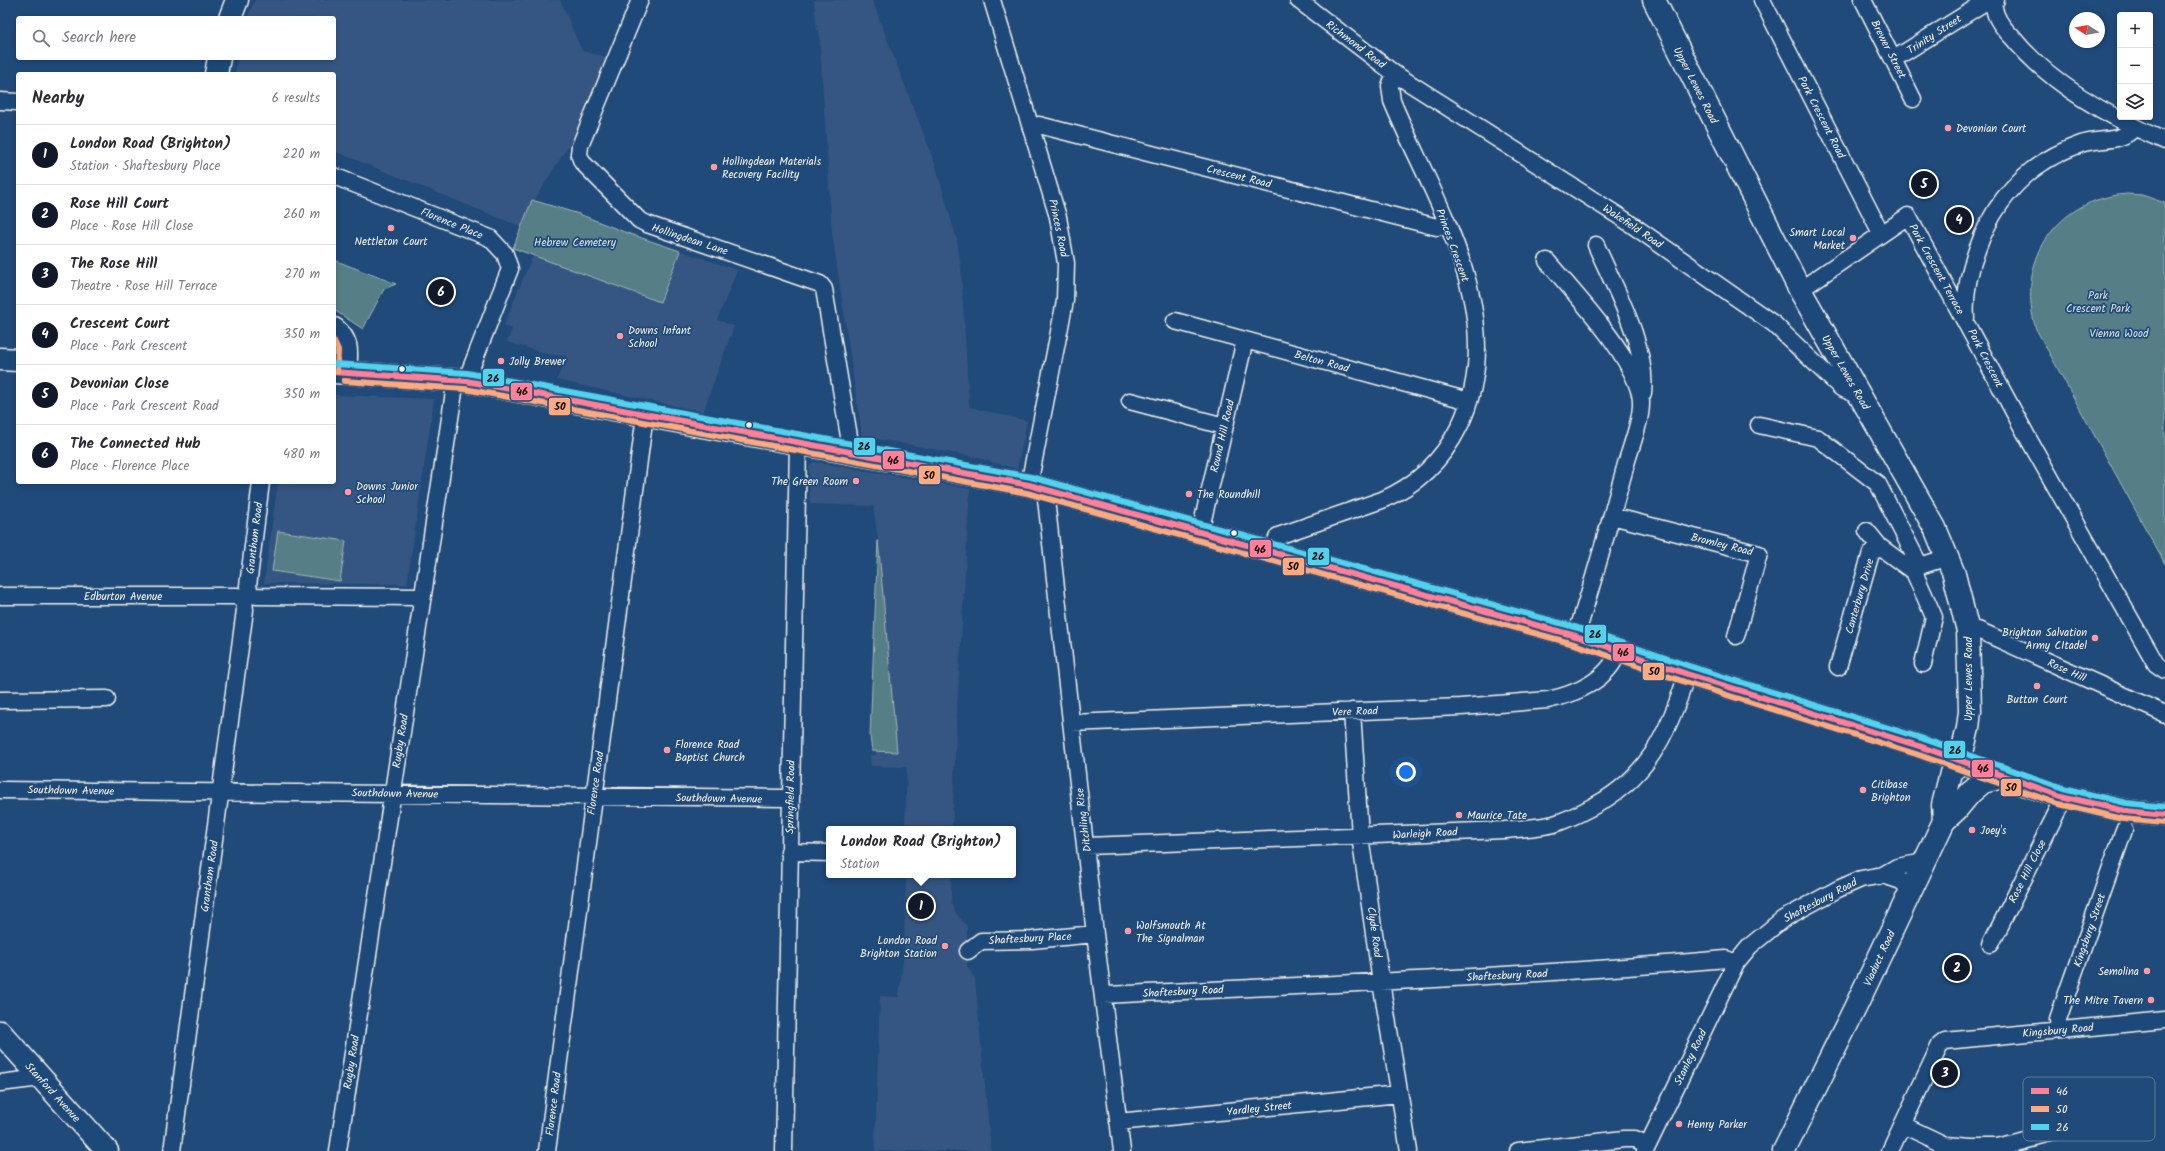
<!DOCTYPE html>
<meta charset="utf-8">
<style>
body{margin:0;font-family:Kalam,sans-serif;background:#f2f2f3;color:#2b2b33}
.controls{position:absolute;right:12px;top:12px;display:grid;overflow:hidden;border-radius:4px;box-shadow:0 2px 6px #0003}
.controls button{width:36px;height:36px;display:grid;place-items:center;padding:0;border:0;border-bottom:1px solid #e1e1e2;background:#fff;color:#2b2b33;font:20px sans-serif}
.compass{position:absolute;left:2069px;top:12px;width:36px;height:36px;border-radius:50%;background:#fff;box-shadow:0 2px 6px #0003;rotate:281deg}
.you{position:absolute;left:1406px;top:772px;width:14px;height:14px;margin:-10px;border:3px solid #fff;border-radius:50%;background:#1a73e8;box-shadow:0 0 0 6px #1a73e833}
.badge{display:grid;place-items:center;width:26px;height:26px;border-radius:50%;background:#111827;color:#fff;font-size:13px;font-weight:700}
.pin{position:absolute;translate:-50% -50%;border:2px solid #fff;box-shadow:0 1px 4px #0006}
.popup{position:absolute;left:826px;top:826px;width:190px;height:52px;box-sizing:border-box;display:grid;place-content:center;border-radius:4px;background:#fff;filter:drop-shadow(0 1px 3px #0005);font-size:13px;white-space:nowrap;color:#7c7c81}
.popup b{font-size:15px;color:#2b2b33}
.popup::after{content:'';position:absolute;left:50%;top:100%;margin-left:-8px;border:8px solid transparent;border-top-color:#fff}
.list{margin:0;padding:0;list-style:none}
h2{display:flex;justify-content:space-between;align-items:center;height:52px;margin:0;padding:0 16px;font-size:17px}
h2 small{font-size:13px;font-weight:400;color:#7c7c81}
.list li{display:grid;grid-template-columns:26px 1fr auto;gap:12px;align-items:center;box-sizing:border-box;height:60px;padding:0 16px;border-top:1px solid #e1e1e2}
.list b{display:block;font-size:15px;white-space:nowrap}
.list p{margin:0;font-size:13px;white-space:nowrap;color:#7c7c81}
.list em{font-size:13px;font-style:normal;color:#7c7c81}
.icon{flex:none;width:22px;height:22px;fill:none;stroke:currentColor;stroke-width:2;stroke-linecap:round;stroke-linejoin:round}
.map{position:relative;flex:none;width:2165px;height:1151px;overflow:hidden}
.search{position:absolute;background:#fff;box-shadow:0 2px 6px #0003;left:16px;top:16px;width:320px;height:44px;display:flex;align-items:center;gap:10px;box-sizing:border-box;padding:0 14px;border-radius:4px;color:#7c7c81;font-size:15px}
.panel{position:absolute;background:#fff;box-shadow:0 2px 6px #0003;left:16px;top:72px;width:320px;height:412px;border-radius:4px}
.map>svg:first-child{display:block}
</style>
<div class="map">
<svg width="2165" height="1151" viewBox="0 0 2165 1151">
<rect width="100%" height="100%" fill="#1f4a7a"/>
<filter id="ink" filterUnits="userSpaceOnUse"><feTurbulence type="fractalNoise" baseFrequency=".025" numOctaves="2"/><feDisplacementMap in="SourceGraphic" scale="8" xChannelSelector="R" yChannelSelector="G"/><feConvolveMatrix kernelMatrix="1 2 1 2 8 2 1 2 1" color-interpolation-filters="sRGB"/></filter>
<g filter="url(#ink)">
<!-- built -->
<path fill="#365782" d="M 255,0 L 560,0 L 582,51 L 607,57 L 581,125 L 534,201 L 532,200 L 522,227 L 334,151 L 334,74 L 235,74 L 238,58 L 334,58 L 334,18 L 247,18 Z
M 814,0 L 872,0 L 935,164 L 957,240 L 961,268 L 969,407 L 1027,421 L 1017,469 L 975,457 L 862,436 L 832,232 L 819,30 L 817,30 Z
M 680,251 L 737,270 L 717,320 L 734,326 L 703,412 L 557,380 L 567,356 L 552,355 L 507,342 L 512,329 L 504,325 L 533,255 L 660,302 Z
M 334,395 L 434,399 L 407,584 L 264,583 L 278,482 L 334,482 Z
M 814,462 L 970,489 L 957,708 L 952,829 L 905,829 L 907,767 L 871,766 L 870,755 L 876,755 L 877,736 L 870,736 L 878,540 L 873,506 L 810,504 L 809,466 Z
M 904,875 L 951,875 L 951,902 L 955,912 L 967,927 L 967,966 L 975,979 L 991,1151 L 875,1151 L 880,996 L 899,997 L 904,952 L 906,877 Z"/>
<!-- green -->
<path fill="#547e86" stroke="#a4b8b7" d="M 2127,194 L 2142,195 L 2165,203 L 2165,564 L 2036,329 C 2015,261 2056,199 2127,194 Z
M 532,200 L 579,214 L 627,233 L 680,251 L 660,302 L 513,248 Z
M 334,260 L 396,284 L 384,289 L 363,329 L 334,310 Z
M 278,531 L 346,541 L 340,581 L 272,571 Z
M 878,540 L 897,752 L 872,751 L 870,736 Z"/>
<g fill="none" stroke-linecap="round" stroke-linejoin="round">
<!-- street casing -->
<g stroke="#f4f1e8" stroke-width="19">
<path id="street" d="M 640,0 L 580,146 L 579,154 L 582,162 L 639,220 L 647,224 L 820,284 L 824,289 L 852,454
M 992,0 L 1058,217 L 1066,263 L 1065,301 L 1029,485
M 1298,0 L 1395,74 L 1625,220 L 1774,324 L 1841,388 L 1858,395
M 1762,0 L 1881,233
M 1863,0 L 1913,99
M 1993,0 C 1994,5 1994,10 1996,15 C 1999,23 2006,31 2012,37 C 2051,85 2109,117 2165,141
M 1894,59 L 1982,4 L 1996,0
M 0,101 L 18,102
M 1032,127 L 1039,125 L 1437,227 L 1445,223
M 334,176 L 490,238 L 505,254 L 510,269 L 466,381
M 1596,245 C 1615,289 1648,346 1643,393
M 1547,261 C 1575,294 1630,352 1640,394 C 1645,412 1631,446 1626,464 C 1610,522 1594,579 1576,636
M 1800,290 L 1908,216 L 2028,438 L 2156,664 L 2165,670
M 1966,318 C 1964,294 1969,272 1977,250 C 1995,198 2029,162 2081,144 C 2098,138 2122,143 2134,128
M 1175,321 L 1469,401
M 1130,401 L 1224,426
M 1759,425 L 1818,438 L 1878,484 L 1920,566 L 1914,572
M 261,482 L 248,586 L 250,594 L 256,596 L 422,597
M 1045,490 L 1095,934 L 1122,1151
M 1612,516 L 1759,554 L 1736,636
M 1867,531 L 1880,547
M 1200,532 L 1245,340
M 1271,552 L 1278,536 L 1382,500 C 1417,485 1442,461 1459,427 C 1513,317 1433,200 1392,101 L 1390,86 L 1395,74
M 1920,566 L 1948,557
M 0,596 L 237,596 L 244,601 L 245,610 L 172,1151
M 1968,631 L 1978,630 L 2165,714
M 1838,667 L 1871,553 L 1880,547 L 1914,572 L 1934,617 L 1923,664
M 0,700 L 107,699
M 1352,711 L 1360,836 L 1381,982 L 1409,1151
M 1071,723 L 1461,707 L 1548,700 C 1576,694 1609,680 1619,650
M 0,790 L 790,798
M 1086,846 L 1505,830 C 1521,828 1539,828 1554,824 C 1566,820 1577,815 1588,809 C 1647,780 1668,735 1687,674
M 789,852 L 829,853
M 1883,875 L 1901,881 L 1911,890
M 1991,944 L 2059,808 L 2061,796
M 968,951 L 981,941 L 1032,940 L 1095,934
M 1103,995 C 1311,985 1519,977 1726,959 L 1736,963
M 2059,1030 L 2058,1019 L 2124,830
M 0,1083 L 41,1078
M 1118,1122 L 1399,1094
M 1903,1125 L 1945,1145 L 1972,1147 L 1998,1147 L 2053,1132
M 338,1151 L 456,379
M 547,1151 L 645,415
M 784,1151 L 798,444
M 1518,1151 L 1624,1139 L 1635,1139 L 1648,1145
M 1645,1151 L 1736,963 L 1750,946 L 1783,919 L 1838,889 L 1861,879 L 1883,875 L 1897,867 L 1925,862
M 1890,1151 L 1940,1045 L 1945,1041 L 2165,1020"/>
</g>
<!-- secondary casing -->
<g stroke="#f4f1e8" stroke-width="25">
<path id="secondary" d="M 1654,0 L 1800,290 L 1935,528 L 1954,574 L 1968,631 L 1970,711 L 1968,728 L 1960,761 L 1951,773 L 1943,805 L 1944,821
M 230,18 L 237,0
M 216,74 L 219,58
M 334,329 C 350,343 346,353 345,373
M 0,359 L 18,360
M 334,372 L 466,381 L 702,426 L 1029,485 L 1576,636 L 1687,674 L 1919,746 L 2002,777
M 0,1032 L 107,1151"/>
</g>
<!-- highway casing -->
<g stroke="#f4f1e8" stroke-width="25">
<path id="highway" d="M 1784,1151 L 1855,1008 L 1944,821 L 1956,810 L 1970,793 L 1983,782 L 2002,777 L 2061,796 L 2125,811 L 2165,815"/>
</g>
<!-- street -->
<use href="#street" stroke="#1f4a7a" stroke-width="16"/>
<!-- secondary -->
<use href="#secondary" stroke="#1f4a7a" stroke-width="22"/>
<!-- highway -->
<use href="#highway" stroke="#1f4a7a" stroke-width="22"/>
<!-- bus-1 casing -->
<g stroke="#1f4a7a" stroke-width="9">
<path id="bus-1" d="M 334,372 L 466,381 L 1029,485 L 1576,636 L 1687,674 L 1919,746 L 2061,796 L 2125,811 L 2165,815"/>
</g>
<!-- bus-2 casing -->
<g stroke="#1f4a7a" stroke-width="9">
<path id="bus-2" d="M 334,341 L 338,350 L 337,372
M 344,381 L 465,389 L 1027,493 L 1574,644 L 1685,682 L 1916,754 L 2059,804 L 2123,819 L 2164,823"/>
</g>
<!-- bus-3 casing -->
<g stroke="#1f4a7a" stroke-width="9">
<path id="bus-3" d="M 335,364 L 467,373 L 1031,477 L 1578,628 L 1689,666 L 1921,738 L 2063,788 L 2126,803 L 2165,807"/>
</g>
<!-- bus-1 -->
<use href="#bus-1" stroke="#ff8098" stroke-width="6"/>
<!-- bus-2 -->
<use href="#bus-2" stroke="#ffa980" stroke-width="6"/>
<!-- bus-3 -->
<use href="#bus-3" stroke="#53d2ee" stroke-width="6"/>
</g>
</g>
<!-- markers -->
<g fill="#ff9aa2" stroke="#1f4a7a" stroke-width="1.5">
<circle cx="1948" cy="128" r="4"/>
<circle cx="714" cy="167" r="4"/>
<circle cx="391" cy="228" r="4"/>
<circle cx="1853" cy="238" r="4"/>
<circle cx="620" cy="336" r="4"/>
<circle cx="501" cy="361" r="4"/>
<circle cx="856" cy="481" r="4"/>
<circle cx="348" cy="492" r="4"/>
<circle cx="1189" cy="494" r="4"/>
<circle cx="2095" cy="638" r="4"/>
<circle cx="2037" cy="686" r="4"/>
<circle cx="667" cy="750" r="4"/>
<circle cx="1863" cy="790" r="4"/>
<circle cx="1459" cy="815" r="4"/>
<circle cx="1972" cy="830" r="4"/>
<circle cx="1128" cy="931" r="4"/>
<circle cx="945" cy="946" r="4"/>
<circle cx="2147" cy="971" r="4"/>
<circle cx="2151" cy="1000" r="4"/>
<circle cx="1679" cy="1124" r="4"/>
</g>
<g fill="#f4f1e8" stroke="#1f4a7a" stroke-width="1.5">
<circle cx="402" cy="369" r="3.5"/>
<circle cx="749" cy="425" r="3.5"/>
<circle cx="1234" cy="533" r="3.5"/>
</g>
<g text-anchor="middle" stroke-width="3.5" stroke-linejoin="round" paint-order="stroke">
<!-- street labels -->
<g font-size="11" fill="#f4f1e8" stroke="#1f4a7a">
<text transform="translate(1934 34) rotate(-33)" y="4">Trinity Street</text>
<text transform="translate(1356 44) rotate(37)" y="4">Richmond Road</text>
<text transform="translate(1889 49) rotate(63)" y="4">Brewer Street</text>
<text transform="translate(1696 85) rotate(63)" y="4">Upper Lewes Road</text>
<text transform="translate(1822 117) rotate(63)" y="4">Park Crescent Road</text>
<text transform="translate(1239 176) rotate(14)" y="4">Crescent Road</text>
<text transform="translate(452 223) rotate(22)" y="4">Florence Place</text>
<text transform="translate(1633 226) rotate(34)" y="4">Wakefield Road</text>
<text transform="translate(1059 228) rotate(78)" y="4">Princes Road</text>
<text transform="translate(690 239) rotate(18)" y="4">Hollingdean Lane</text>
<text transform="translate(1453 245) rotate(70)" y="4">Princes Crescent</text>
<text transform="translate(1937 269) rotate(61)" y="4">Park Crescent Terrace</text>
<text transform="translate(1986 358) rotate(63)" y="4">Park Crescent</text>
<text transform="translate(1322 361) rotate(15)" y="4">Belton Road</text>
<text transform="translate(1846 372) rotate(60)" y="4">Upper Lewes Road</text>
<text transform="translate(1222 436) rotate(-77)" y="4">Round Hill Road</text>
<text transform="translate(254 538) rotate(-83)" y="4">Grantham Road</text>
<text transform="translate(1722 544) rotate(14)" y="4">Bromley Road</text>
<text x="123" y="600">Edburton Avenue</text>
<text transform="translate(1859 596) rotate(-74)" y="4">Canterbury Drive</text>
<text transform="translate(2067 670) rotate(24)" y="4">Rose Hill</text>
<text transform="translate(1968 679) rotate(-90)" y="4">Upper Lewes Road</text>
<text transform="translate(1355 711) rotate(-2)" y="4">Vere Road</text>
<text transform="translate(400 741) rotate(-81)" y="4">Rugby Road</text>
<text transform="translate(595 783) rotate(-82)" y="4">Florence Road</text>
<text transform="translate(71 790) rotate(1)" y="4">Southdown Avenue</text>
<text transform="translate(395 793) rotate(1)" y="4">Southdown Avenue</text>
<text transform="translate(790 797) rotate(-89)" y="4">Springfield Road</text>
<text transform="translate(719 798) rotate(1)" y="4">Southdown Avenue</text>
<text transform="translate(1083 820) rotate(-97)" y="4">Ditchling Rise</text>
<text transform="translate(1425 833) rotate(-3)" y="4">Warleigh Road</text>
<text transform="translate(2027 871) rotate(-63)" y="4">Rose Hill Close</text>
<text transform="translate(209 876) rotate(-82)" y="4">Grantham Road</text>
<text transform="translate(1820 900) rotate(-28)" y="4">Shaftesbury Road</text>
<text transform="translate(2089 930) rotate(-71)" y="4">Kingsbury Street</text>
<text transform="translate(1375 932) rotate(82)" y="4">Clyde Road</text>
<text transform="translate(1030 938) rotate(-3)" y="4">Shaftesbury Place</text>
<text transform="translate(1879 958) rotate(-65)" y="4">Viaduct Road</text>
<text transform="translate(1507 975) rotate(-3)" y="4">Shaftesbury Road</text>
<text transform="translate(1183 991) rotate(-3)" y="4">Shaftesbury Road</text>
<text transform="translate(2058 1030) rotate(-5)" y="4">Kingsbury Road</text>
<text transform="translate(1690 1057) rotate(-64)" y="4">Stanley Road</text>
<text transform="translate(351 1062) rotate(-81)" y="4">Rugby Road</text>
<text transform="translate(53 1092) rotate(48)" y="4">Stanford Avenue</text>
<text transform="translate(553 1104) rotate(-83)" y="4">Florence Road</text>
<text transform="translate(1259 1108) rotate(-6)" y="4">Yardley Street</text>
</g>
<!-- poi labels -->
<g font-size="11" fill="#f4f1e8" stroke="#1f4a7a" text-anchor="start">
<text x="1956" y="132">Devonian Court</text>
<text x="722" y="165">Hollingdean Materials<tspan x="722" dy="13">Recovery Facility</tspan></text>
<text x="1845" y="236" text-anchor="end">Smart Local<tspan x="1845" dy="13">Market</tspan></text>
<text x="391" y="245" text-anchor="middle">Nettleton Court</text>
<text x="628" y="334">Downs Infant<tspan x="628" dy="13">School</tspan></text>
<text x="509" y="365">Jolly Brewer</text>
<text x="848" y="485" text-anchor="end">The Green Room</text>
<text x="356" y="490">Downs Junior<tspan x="356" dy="13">School</tspan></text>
<text x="1197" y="498">The Roundhill</text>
<text x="2087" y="636" text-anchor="end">Brighton Salvation<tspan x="2087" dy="13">Army CItadel</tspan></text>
<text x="2037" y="703" text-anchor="middle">Button Court</text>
<text x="675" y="748">Florence Road<tspan x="675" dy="13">Baptist Church</tspan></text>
<text x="1871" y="788">Citibase<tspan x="1871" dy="13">Brighton</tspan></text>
<text x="1467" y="819">Maurice Tate</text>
<text x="1980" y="834">Joey's</text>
<text x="1136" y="929">Wolfsmouth At<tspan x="1136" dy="13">The Signalman</tspan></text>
<text x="937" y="944" text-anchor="end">London Road<tspan x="937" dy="13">Brighton Station</tspan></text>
<text x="2139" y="975" text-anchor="end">Semolina</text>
<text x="2143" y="1004" text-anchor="end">The Mitre Tavern</text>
<text x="1687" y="1128">Henry Parker</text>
</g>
<!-- park labels -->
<g font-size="11" fill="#dce0d9" stroke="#1f4a7a">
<text x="575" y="246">Hebrew Cemetery</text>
<text x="2098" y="299">Park<tspan x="2098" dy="13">Crescent Park</tspan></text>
<text x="2119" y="337">Vienna Wood</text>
</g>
</g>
<!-- legend -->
<rect x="2023" y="1077" width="132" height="64" rx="6" fill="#1f4a7a" stroke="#5f7c9b" stroke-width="1"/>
<rect x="2031" y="1088" width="18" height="6" fill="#ff8098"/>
<rect x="2031" y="1106" width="18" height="6" fill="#ffa980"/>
<rect x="2031" y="1124" width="18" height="6" fill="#53d2ee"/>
<g font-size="11" fill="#f4f1e8">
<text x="2056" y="1095">46</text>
<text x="2056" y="1113">50</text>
<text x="2056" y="1131">26</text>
</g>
<g stroke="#1f4a7a" stroke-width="1.5">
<rect x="482" y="368" width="23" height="19" rx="4" fill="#53d2ee"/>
<rect x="510" y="382" width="23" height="19" rx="4" fill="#ff8098"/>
<rect x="548" y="397" width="23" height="19" rx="4" fill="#ffa980"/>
<rect x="853" y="437" width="23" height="19" rx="4" fill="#53d2ee"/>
<rect x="882" y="450" width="23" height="20" rx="4" fill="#ff8098"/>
<rect x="918" y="465" width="23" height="20" rx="4" fill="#ffa980"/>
<rect x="1249" y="539" width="23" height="19" rx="4" fill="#ff8098"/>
<rect x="1307" y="547" width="23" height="19" rx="4" fill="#53d2ee"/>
<rect x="1282" y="557" width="23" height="19" rx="4" fill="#ffa980"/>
<rect x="1584" y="624" width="23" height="20" rx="4" fill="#53d2ee"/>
<rect x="1612" y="643" width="23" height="19" rx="4" fill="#ff8098"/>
<rect x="1642" y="662" width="23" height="19" rx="4" fill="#ffa980"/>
<rect x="1943" y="740" width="23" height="19" rx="4" fill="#53d2ee"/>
<rect x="1971" y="759" width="23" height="19" rx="4" fill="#ff8098"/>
<rect x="2000" y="778" width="22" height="19" rx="4" fill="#ffa980"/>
</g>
<g font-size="11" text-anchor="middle" font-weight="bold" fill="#111">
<text x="493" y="382">26</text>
<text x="522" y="395">46</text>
<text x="560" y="410">50</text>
<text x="864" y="450">26</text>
<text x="893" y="464">46</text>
<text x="929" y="479">50</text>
<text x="1260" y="553">46</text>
<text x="1318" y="560">26</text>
<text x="1293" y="570">50</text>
<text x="1595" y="638">26</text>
<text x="1623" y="656">46</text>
<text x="1654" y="675">50</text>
<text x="1955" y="754">26</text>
<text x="1983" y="772">46</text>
<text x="2011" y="791">50</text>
</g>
</svg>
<div class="controls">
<button>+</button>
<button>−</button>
<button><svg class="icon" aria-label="layers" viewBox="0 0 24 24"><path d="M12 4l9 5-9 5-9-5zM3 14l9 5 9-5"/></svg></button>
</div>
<svg class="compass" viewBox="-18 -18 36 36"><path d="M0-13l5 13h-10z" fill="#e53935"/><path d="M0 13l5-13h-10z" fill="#7c7c81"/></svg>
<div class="you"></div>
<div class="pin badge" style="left:921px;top:906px">1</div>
<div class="popup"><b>London Road (Brighton)</b>Station</div>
<div class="pin badge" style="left:1957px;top:968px">2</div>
<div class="pin badge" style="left:1945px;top:1073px">3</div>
<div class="pin badge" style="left:1959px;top:220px">4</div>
<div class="pin badge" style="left:1924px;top:184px">5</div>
<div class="pin badge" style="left:441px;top:292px">6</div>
<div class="search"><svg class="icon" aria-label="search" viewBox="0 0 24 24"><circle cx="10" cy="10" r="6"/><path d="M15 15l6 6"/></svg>Search here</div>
<section class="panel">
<h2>Nearby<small>6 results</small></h2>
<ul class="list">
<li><span class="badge">1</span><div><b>London Road (Brighton)</b><p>Station · Shaftesbury Place</p></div><em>220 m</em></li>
<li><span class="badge">2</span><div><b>Rose Hill Court</b><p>Place · Rose Hill Close</p></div><em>260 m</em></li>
<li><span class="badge">3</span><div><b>The Rose Hill</b><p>Theatre · Rose Hill Terrace</p></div><em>270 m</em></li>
<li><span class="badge">4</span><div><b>Crescent Court</b><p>Place · Park Crescent</p></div><em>350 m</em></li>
<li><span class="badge">5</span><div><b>Devonian Close</b><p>Place · Park Crescent Road</p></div><em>350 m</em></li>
<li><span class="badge">6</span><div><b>The Connected Hub</b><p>Place · Florence Place</p></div><em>480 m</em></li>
</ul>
</section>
</div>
